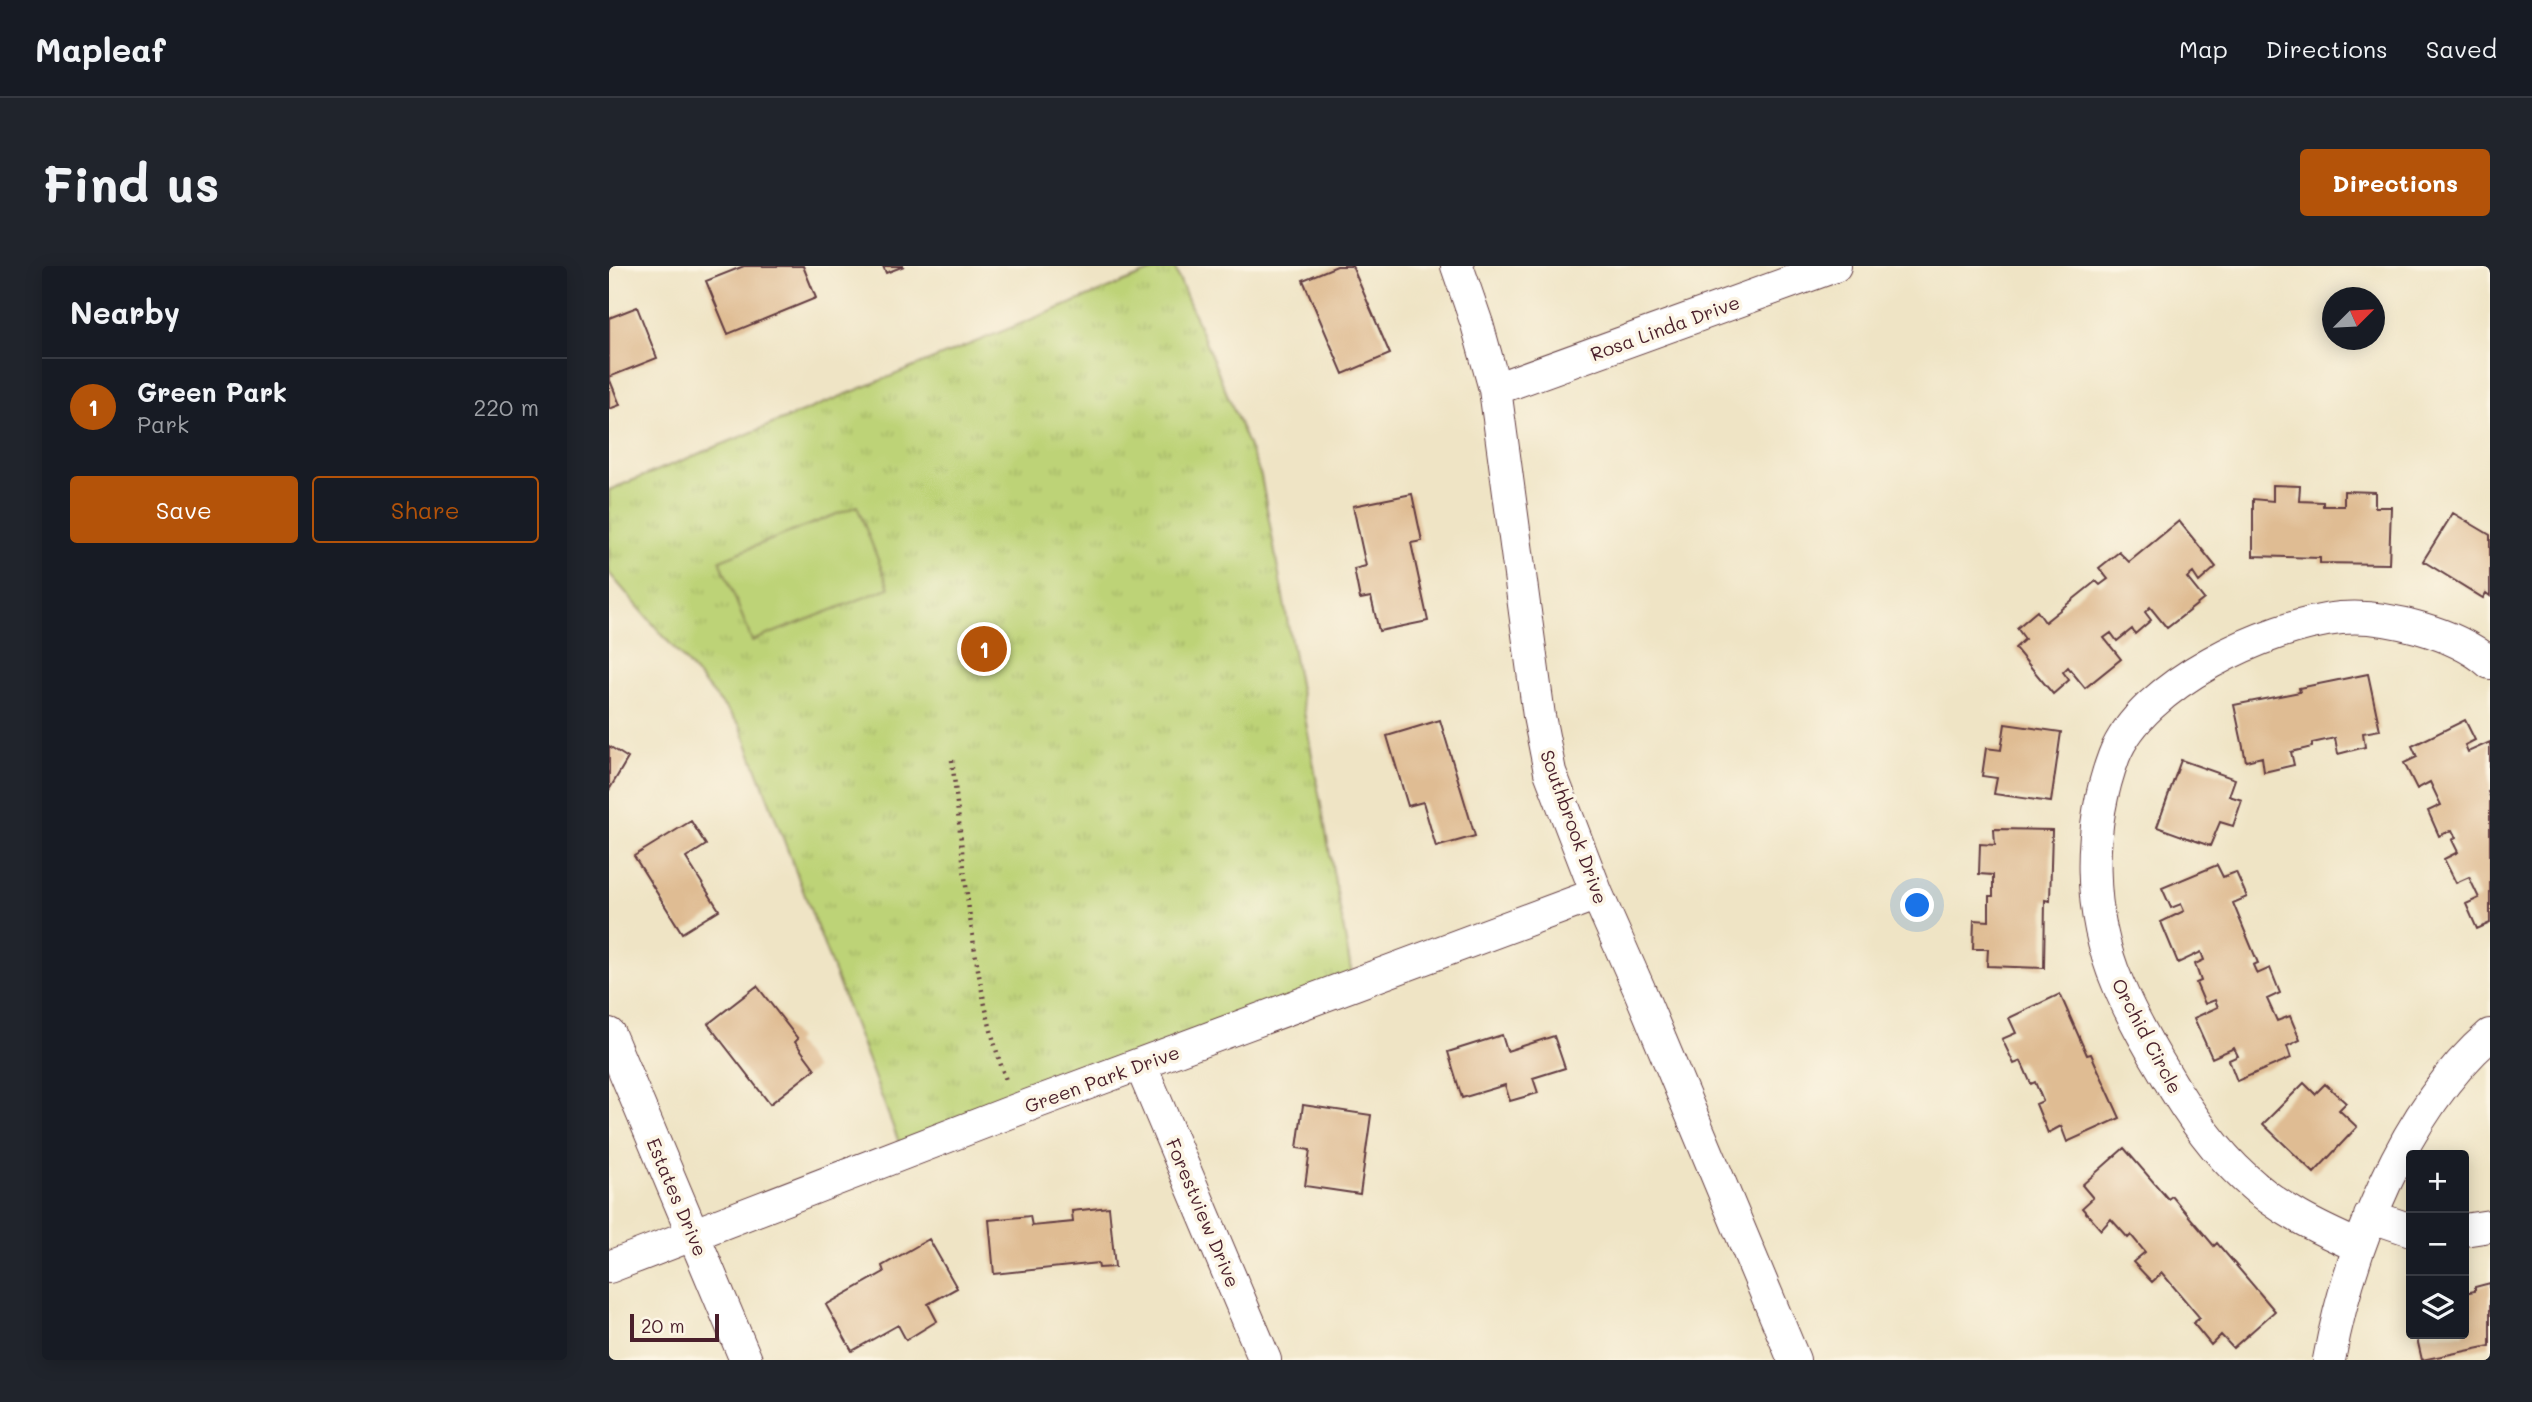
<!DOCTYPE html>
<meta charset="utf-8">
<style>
body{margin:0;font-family:Mali,sans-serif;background:#20242c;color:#f1f3f6}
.controls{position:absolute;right:21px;bottom:21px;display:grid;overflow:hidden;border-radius:7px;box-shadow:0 4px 18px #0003}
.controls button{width:63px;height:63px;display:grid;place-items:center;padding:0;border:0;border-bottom:2px solid #363941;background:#171b24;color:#f1f3f6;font:35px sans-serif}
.compass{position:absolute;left:1713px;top:21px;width:63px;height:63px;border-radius:50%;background:#171b24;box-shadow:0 4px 18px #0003;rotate:66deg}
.scale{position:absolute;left:21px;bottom:18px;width:89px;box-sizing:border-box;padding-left:7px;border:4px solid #4a1f2b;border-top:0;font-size:19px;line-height:24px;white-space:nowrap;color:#4a1f2b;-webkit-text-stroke:5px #fcf5e5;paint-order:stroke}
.you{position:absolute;left:1309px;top:640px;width:24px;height:24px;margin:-18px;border:5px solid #fff;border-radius:50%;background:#1a73e8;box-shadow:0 0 0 10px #1a73e833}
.badge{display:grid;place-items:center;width:46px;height:46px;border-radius:50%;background:#b45309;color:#fff;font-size:23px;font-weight:700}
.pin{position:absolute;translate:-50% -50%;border:4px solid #fff;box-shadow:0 2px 7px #0006}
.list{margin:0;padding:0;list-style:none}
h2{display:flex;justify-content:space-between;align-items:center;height:91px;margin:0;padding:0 28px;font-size:30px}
h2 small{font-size:23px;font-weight:400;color:#9ea1a6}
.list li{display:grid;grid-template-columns:46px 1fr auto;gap:21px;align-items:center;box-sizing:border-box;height:98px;padding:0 28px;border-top:2px solid #363941}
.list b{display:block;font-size:26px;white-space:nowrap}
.list p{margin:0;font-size:23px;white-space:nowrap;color:#9ea1a6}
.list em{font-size:23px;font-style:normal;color:#9ea1a6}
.actions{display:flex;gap:14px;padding:21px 28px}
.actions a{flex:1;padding:16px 0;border:2px solid #b45309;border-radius:7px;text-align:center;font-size:24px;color:#b45309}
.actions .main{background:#b45309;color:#fff}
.icon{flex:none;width:38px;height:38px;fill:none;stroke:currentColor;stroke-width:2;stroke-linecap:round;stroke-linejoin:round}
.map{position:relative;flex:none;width:1881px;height:1094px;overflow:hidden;border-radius:7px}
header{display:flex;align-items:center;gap:42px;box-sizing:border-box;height:98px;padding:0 35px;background:#171b24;border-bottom:2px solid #363941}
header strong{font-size:33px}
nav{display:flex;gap:38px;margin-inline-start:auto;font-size:24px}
.intro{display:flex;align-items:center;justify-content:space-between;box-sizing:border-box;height:168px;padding:0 42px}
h1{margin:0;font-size:49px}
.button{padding:18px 32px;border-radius:7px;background:#b45309;color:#fff;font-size:24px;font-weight:700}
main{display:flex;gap:42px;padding:0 42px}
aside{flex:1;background:#171b24;border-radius:7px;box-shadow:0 4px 18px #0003}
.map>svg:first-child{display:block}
</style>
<header>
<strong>Mapleaf</strong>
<nav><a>Map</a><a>Directions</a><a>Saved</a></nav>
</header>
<div class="intro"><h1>Find us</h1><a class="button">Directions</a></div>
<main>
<aside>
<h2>Nearby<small></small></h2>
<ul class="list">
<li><span class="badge">1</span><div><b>Green Park</b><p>Park</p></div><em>220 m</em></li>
</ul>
<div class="actions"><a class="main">Save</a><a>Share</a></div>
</aside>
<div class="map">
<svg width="1881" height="1094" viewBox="0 0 1881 1094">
<defs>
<pattern id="grass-tufts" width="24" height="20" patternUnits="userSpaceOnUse" patternTransform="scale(1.75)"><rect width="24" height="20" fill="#bdd377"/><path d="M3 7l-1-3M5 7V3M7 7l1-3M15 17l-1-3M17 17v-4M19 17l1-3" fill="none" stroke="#a4b567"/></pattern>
</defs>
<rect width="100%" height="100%" fill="#fcf5e5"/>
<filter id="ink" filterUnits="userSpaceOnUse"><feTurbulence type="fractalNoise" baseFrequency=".0143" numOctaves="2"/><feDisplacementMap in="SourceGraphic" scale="14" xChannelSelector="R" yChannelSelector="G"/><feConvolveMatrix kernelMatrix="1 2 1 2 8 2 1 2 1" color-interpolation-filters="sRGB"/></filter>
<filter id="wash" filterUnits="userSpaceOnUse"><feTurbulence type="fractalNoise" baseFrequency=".00686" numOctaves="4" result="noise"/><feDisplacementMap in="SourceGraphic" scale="28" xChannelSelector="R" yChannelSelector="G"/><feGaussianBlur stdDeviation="1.57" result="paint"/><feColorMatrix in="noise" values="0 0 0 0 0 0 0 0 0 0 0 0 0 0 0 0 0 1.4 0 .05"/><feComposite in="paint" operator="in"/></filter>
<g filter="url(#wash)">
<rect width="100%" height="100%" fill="#efe4c5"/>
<!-- grass -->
<path fill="url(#grass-tufts)" stroke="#847951" stroke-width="2" d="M 555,0 L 565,0 L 652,210 L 745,720 L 294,887 L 131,459 L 0,307 L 0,224 Z"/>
<!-- garden -->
<path fill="#bdd377" stroke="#847951" stroke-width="2" d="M 248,240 L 280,322 L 143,375 L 111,294 Z"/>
<g id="blocks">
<!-- building -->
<path fill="#dfbc93" d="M 135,0 L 194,0 L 207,32 L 119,68 L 97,15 Z
M 274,0 L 295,0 L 277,7 Z
M 728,0 L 743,0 L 781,88 L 734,108 L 694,14 Z
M 28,41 L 48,92 L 0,111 L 0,52 Z
M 0,112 L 11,139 L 0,143 Z
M 1664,219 L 1691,220 L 1690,235 L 1714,236 L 1714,240 L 1735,240 L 1735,225 L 1766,226 L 1766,241 L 1782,241 L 1780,298 L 1711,297 L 1711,292 L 1644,290 L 1644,233 L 1664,235 Z
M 803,228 L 813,275 L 802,277 L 819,355 L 770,365 L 762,331 L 751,333 L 745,303 L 757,300 L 744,240 Z
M 1844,247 L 1881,269 L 1881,330 L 1877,327 L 1874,332 L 1814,295 Z
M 1570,255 L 1607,301 L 1590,316 L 1584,307 L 1578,312 L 1595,333 L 1558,362 L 1541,341 L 1536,346 L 1542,354 L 1526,368 L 1523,363 L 1508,375 L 1502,367 L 1495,372 L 1512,393 L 1476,422 L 1459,401 L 1454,406 L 1460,414 L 1444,428 L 1406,382 L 1416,373 L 1408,362 L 1428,345 L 1436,356 L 1487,315 L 1491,319 L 1499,313 L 1490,302 L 1510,286 L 1520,296 Z
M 1759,408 L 1771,464 L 1754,467 L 1756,481 L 1729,488 L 1726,472 L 1703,477 L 1703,481 L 1682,486 L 1685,499 L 1655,506 L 1653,491 L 1637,495 L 1625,439 L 1691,426 L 1690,422 Z
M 831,454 L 866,570 L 827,581 L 814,536 L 799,540 L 778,470 Z
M 1856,454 L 1866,474 L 1856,479 L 1859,486 L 1881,476 L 1881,525 L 1879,526 L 1881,531 L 1881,657 L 1868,663 L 1857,638 L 1870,632 L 1860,611 L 1847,617 L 1835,593 L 1849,586 L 1843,574 L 1847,572 L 1843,564 L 1830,570 L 1819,545 L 1832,539 L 1821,516 L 1808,523 L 1795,497 L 1808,491 L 1803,480 Z
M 1396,458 L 1452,466 L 1442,536 L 1385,528 L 1388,512 L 1373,510 L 1377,482 L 1392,484 Z
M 0,480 L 19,492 L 0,524 Z
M 1572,494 L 1626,513 L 1620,530 L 1633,534 L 1624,560 L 1611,556 L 1601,580 L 1548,561 Z
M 82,555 L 97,579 L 77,592 L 110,644 L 73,667 L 25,590 Z
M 1385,563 L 1443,564 L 1441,635 L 1436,634 L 1435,702 L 1378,700 L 1379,683 L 1364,683 L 1365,654 L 1380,655 L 1380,630 L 1384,630 L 1384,609 L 1370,608 L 1371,578 L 1386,579 Z
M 1608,599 L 1614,611 L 1627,606 L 1638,631 L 1624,637 L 1649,697 L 1644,699 L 1648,708 L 1661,702 L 1671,727 L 1658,733 L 1668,755 L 1681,750 L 1691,774 L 1678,780 L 1682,792 L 1628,815 L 1620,794 L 1629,790 L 1625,782 L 1603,792 L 1585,752 L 1609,741 L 1606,734 L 1596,738 L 1587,717 L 1592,715 L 1586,698 L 1595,694 L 1592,686 L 1569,697 L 1552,656 L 1575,645 L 1572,638 L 1562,642 L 1553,622 Z
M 148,720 L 189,773 L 186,776 L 206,803 L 161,838 L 99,758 Z
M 1451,728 L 1478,789 L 1482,788 L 1511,852 L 1458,876 L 1452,860 L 1439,867 L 1427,838 L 1434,835 L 1426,816 L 1422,818 L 1412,795 L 1405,798 L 1393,773 L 1407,767 L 1400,752 Z
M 893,769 L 898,785 L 945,770 L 956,802 L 924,812 L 929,827 L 901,835 L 896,819 L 853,832 L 839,786 Z
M 1695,817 L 1706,828 L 1716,818 L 1737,837 L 1730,844 L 1748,861 L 1705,907 L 1654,858 Z
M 694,839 L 762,849 L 751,928 L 696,920 L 701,884 L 688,882 Z
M 1515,882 L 1559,933 L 1563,930 L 1605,980 L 1608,977 L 1666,1045 L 1624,1082 L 1612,1069 L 1602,1079 L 1584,1057 L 1591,1052 L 1553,1007 L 1543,1016 L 1524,996 L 1536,986 L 1522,969 L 1519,972 L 1502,953 L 1492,964 L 1473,942 L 1484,932 L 1473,919 Z
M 500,941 L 506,1001 L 490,1002 L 489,997 L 385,1008 L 380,954 L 421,950 L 423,960 L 464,956 L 463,945 Z
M 320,973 L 348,1022 L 319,1038 L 328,1055 L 297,1074 L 289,1059 L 243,1085 L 217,1039 L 275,1006 L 273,1000 Z
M 1881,1017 L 1881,1080 L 1813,1094 L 1807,1068 L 1855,1068 L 1855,1027 L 1866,1025 L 1866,1021 Z"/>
</g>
</g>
<g filter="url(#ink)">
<use href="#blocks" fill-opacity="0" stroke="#633d42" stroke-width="2"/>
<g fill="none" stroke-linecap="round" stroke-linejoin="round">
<!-- minor casing -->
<g stroke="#633d42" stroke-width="34">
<path id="minor" d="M 848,0 L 868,58 L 886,123 L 930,450 L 941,506 L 988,628 L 1030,723 L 1185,1094
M 886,123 L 1226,0
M 0,768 L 137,1094
M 532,800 L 656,1094
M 1761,950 L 1802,964
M 1855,964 L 1881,960
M 1749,980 C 1708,962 1669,943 1636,912 C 1604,883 1578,845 1556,807 C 1539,779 1522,749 1509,718 C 1479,648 1478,562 1505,490 C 1533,418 1659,359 1732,352 C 1776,348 1847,367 1881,397
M 0,1001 L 407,844 L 988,628
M 1720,1094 C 1740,985 1795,843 1881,769"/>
</g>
<!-- path -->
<path stroke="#633d42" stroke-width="4.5" stroke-dasharray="2 5" stroke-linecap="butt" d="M 343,494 C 356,600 362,717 398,817"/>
<!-- minor -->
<use href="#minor" stroke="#fff" stroke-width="32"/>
</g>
</g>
<g text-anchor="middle" stroke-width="7" stroke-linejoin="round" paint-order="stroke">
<!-- street labels -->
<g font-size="19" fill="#4a1f2b" stroke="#fcf5e5">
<text transform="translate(1056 62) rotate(-20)" y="7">Rosa Linda Drive</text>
<text transform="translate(965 561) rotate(70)" y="7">Southbrook Drive</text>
<text transform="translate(1538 770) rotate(62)" y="7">Orchid Circle</text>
<text transform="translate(493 813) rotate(-20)" y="7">Green Park Drive</text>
<text transform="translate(68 931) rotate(67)" y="7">Estates Drive</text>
<text transform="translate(594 947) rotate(67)" y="7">Forestview Drive</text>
</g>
</g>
</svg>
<div class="controls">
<button>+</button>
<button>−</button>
<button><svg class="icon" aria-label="layers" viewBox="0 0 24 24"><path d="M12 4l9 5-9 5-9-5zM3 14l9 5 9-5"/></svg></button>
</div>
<svg class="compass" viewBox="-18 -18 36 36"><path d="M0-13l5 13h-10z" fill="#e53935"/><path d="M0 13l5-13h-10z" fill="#9ea1a6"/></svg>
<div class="scale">20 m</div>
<div class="you"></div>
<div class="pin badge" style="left:375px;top:383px">1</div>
</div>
</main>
